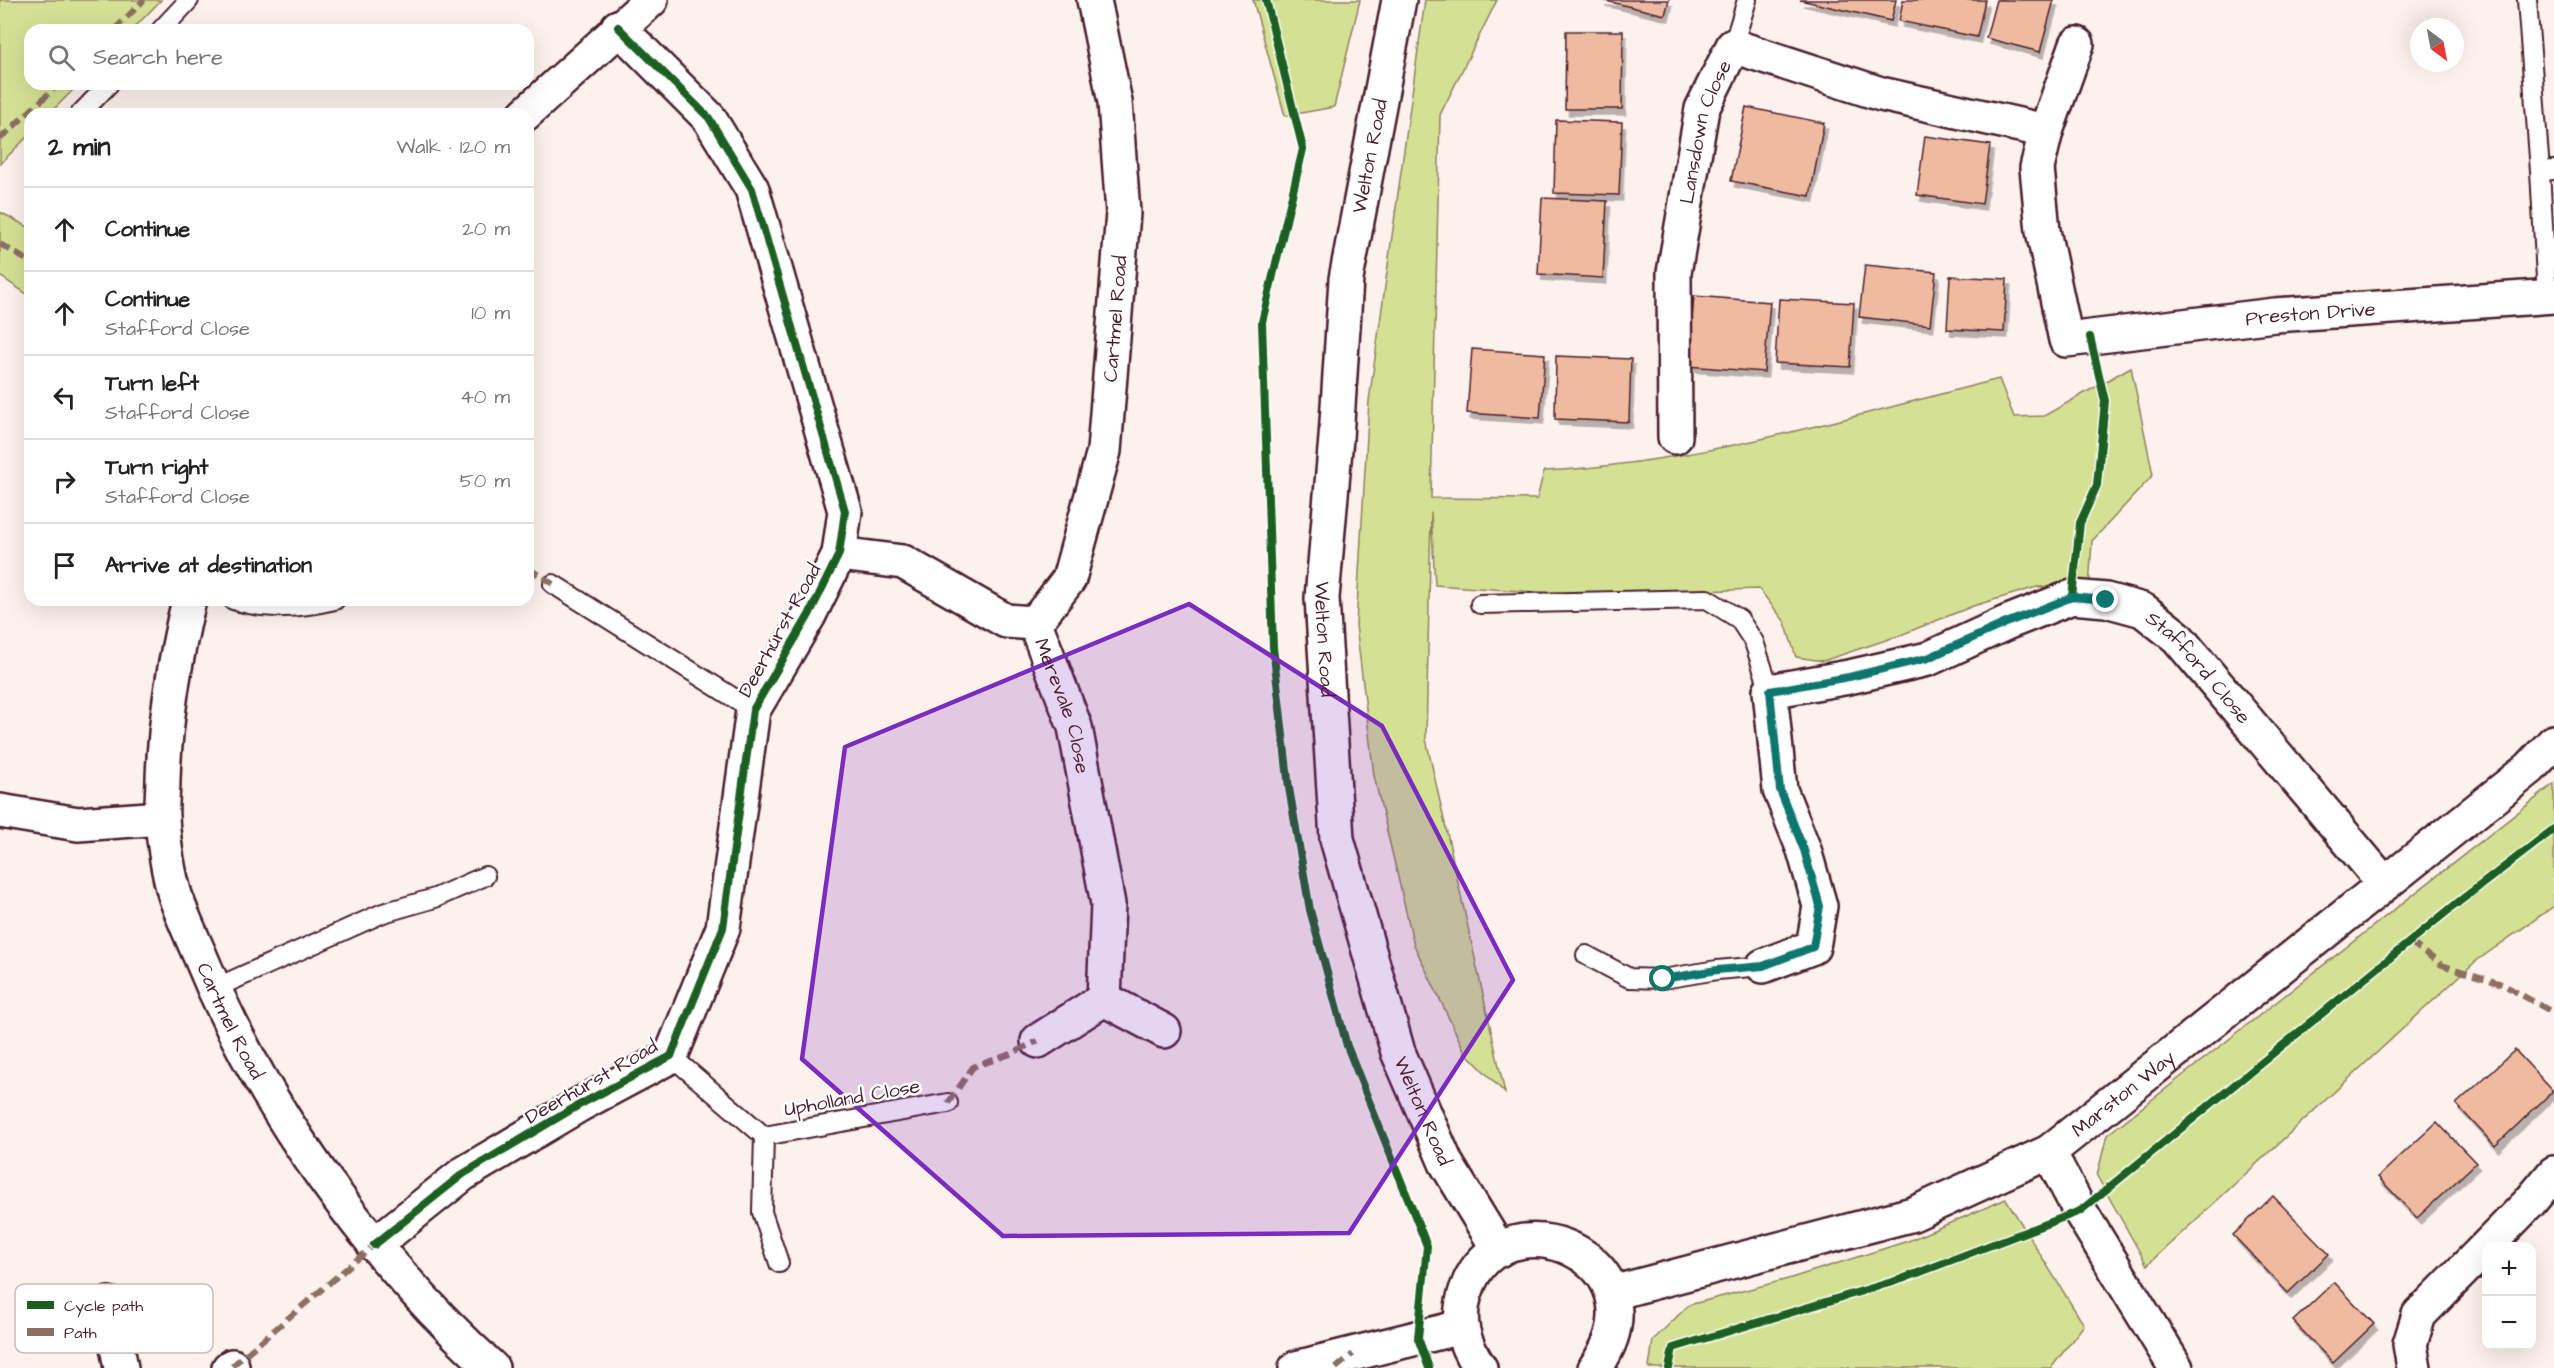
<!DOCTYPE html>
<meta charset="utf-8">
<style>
body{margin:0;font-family:"Architects Daughter",sans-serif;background:#f6f6f6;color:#222}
.controls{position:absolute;right:18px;bottom:18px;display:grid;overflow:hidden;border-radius:12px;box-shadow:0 6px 24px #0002}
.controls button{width:54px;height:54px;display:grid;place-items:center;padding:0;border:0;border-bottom:2px solid #e0e0e0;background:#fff;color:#222;font:30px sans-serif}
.compass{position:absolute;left:2410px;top:18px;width:54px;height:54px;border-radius:50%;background:#fff;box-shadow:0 6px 24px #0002;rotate:148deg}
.stop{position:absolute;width:18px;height:18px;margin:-14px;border:4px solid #0f766e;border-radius:50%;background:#fff}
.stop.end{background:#0f766e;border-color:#fff;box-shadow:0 2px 6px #0008}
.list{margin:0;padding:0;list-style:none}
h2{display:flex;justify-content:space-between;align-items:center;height:78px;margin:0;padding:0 24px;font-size:26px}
h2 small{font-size:20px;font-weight:400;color:#767676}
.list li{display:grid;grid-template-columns:39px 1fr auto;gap:18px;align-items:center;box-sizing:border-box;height:84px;padding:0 24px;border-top:2px solid #e0e0e0}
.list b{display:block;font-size:22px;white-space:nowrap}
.list p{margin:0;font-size:20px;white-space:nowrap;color:#767676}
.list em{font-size:20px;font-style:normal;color:#767676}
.icon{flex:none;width:33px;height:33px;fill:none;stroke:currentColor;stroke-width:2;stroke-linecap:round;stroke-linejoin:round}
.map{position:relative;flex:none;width:2554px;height:1368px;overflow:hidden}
.search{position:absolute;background:#fff;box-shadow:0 6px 24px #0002;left:24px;top:24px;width:510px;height:66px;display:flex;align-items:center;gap:15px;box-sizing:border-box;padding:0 21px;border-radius:18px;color:#767676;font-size:22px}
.panel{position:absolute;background:#fff;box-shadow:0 6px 24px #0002;left:24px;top:108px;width:510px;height:498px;border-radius:18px}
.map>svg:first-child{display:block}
</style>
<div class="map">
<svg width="2554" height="1368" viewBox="0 0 2554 1368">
<defs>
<filter id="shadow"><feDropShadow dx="3.5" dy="6" stdDeviation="0" flood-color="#0004"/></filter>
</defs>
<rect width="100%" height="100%" fill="#fcf1ec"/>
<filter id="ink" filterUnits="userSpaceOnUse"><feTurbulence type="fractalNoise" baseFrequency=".0167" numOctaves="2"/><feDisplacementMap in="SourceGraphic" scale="12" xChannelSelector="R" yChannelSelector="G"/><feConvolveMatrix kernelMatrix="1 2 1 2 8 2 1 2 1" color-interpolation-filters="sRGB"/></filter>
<g filter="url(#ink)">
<!-- green -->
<path fill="#d4e194" stroke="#8f8060" stroke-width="1.5" d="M 0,0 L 161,0 L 132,30 L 30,30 L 30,84 L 79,84 L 49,114 L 30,114 L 30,134 L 0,164 Z
M 1253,0 L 1360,0 L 1334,107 L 1285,116 Z
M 1425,0 L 1497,0 L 1440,115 L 1431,498 L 1537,499 L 1544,471 C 1699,463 1849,417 1999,379 L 2014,417 L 2044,416 L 2131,367 L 2153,475 L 2092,541 L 2089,588 L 2037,587 L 1973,606 L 1898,636 L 1823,661 L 1796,657 L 1785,622 L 1759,589 L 1580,595 L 1435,585 L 1431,512 L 1426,739 L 1505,1093 L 1465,1052 L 1414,945 L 1374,776 L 1356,625 L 1369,401 Z
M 0,212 L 30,228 L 30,296 L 0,276 Z
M 2554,784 L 2554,906 L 2475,962 L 2147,1265 L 2097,1176 L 2107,1135 Z
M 2006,1199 L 2084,1325 L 2051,1368 L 1649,1368 L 1653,1340 L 1689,1305 L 1788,1279 L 1908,1241 Z"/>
<!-- building -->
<path fill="#efbba0" stroke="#4a1f2b" stroke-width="1.5" filter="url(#shadow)" d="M 1602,0 L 1669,0 L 1665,15 Z
M 1800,0 L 1896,0 L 1891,21 Z
M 1903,0 L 1985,0 L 1977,37 L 1899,21 Z
M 1996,0 L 2054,0 L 2040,52 L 1986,38 Z
M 1566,31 L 1623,31 L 1622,109 L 1565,109 Z
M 1746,107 L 1824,123 L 1810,196 L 1731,181 Z
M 1556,120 L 1622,122 L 1619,195 L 1554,193 Z
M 1925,136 L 1990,145 L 1982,204 L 1917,195 Z
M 1542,198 L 1607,201 L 1603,278 L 1538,274 Z
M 1865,265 L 1936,272 L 1930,325 L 1859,317 Z
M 1950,276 L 2007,279 L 2004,332 L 1947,329 Z
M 1694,296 L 1770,302 L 1764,372 L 1688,366 Z
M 1779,299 L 1854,303 L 1850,367 L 1775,363 Z
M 1472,349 L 1545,354 L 1540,418 L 1467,413 Z
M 1556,356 L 1631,359 L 1629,422 L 1555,419 Z
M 2515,1050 L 2553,1091 L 2495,1146 L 2456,1104 Z
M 2437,1122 L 2476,1163 L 2417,1218 L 2378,1177 Z
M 2273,1196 L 2329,1254 L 2288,1293 L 2233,1235 Z
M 2334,1282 L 2374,1324 L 2333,1363 L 2293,1321 Z"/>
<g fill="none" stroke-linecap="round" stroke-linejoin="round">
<!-- service casing -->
<g stroke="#4a1f2b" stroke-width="22">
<path id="service" d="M 2527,0 L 2540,171
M 161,30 L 189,0
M 1733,46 L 1747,0
M 80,114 L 109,84
M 2547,296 L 2540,171 L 2554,170
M 553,584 L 753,710
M 233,600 C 268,611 300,608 335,600
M 1480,604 L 1707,599 L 1739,619 L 1754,642 L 1770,691
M 1586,955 L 1629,978 L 1663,979 L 1717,970 L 1763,966
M 213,989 L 383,913 L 435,898 L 485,876
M 671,1056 L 764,1136 L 762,1212 L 779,1263
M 764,1136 L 948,1103"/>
</g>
<!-- minor casing -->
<g stroke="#4a1f2b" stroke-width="38">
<g id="minor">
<path d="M 525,114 L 651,0"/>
<path d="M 2046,131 L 2077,44"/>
<path id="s1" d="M 1675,437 L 1674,273 L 1702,109 L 1733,46 L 1881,94 L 2046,131 L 2037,168 L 2043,231 L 2066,340 L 2275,315 L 2554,296"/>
<path id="s2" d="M 839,554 L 903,562 L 1006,621 L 1035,623 L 1075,727 L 1108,904 L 1104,999 L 1164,1031"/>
<path id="s3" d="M 189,600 C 175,659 165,717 163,779 C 163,792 161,806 162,819 C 164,843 168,872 175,895 C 182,916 192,937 201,958 C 263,1110 371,1258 492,1368"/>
<path id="s4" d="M 1035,623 L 1069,579 L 1104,451 L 1123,213 L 1115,102 L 1094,0"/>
<path d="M 0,811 L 78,824 L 162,818"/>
<path id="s5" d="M 1763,966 L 1813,947 L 1820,906 L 1804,850 L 1780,790 L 1770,691 L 1849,677 L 1928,659 L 2006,623 L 2072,597 L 2106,600 L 2143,610 L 2177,637 L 2384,883"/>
<path d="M 1038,1041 L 1104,999"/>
<path d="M 2049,1152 L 2080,1211 L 2176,1368"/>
<path d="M 374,1245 L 463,1174 L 579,1105 L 671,1056 L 723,928 L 753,710 L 809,615 L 839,554 L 845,511 L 752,189 L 709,118 L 618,27"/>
<path id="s6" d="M 1612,1293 L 1913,1214 L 2049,1152 L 2530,768 L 2554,742"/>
<path d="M 109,1304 L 121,1368"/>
<path d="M 229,1368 L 232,1366"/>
<path d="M 1296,1368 L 1461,1327"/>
<path d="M 2414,1368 L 2410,1344 L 2419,1315 L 2529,1203 L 2554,1173"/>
</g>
</g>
<!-- tertiary casing -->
<g stroke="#4a1f2b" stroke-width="38">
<g id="tertiary">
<path id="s7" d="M 1399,0 L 1346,279 L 1336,438 L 1322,598 L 1337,839 L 1398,1052 L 1446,1163 L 1499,1250"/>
<path d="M 1480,1368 C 1463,1343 1456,1320 1466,1291 C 1500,1187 1673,1259 1595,1368"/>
</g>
</g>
<!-- service -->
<use href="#service" stroke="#fff" stroke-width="18"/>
<!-- minor -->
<use href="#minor" stroke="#fff" stroke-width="33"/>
<!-- tertiary -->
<use href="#tertiary" stroke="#fff" stroke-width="33"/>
<!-- quiet -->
<path stroke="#8d6e63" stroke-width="6" stroke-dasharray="12 6" stroke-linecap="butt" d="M 114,30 L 144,0
M 0,139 L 59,84
M 0,244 L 30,262
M 528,568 L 553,584
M 2410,942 L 2442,965 L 2502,984 L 2554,1013
M 948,1103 L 973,1067 L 1008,1055 L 1038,1041
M 232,1366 L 374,1245
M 1336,1368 L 1353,1354"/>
<!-- cycleway casing -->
<g stroke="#fff" stroke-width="11">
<path id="cycleway" d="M 1266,0 L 1303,149 L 1262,322 L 1273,647 L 1289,788 L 1310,910 L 1347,1046 L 1427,1246 L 1418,1338 L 1429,1368
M 2072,597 L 2080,523 L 2097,485 L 2105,401 L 2090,337
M 374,1245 L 463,1174 L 579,1105 L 671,1056 L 723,928 L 753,710 L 809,615 L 839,554 L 845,511 L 752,189 L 709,118 L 618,27
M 1669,1368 L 1673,1348 L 1902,1279 L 2080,1211 L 2456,904 L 2554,829"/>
</g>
<!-- cycleway -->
<use href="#cycleway" stroke="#1b5e20" stroke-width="8"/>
</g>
</g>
<g fill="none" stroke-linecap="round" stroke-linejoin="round" filter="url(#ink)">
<!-- route -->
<path stroke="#0f766e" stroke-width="8" d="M 1663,979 L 1717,970 L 1763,966 L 1813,947 L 1820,906 L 1804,850 L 1780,790 L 1770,691 L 1849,677 L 1928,658 L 2006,623 L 2072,597 L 2106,600"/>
</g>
<!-- marked area -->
<path fill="#7b2cbf" fill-opacity="0.2" stroke="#7b2cbf" stroke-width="4.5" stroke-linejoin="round" d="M 1189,604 L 1382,726 L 1513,980 L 1349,1233 L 1003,1236 L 802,1059 L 845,747 Z"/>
<g text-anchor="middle" stroke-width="5" stroke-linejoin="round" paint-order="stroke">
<!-- street labels -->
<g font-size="20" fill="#4a1f2b" stroke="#fff">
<text dy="7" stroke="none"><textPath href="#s1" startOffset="309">Lansdown Close</textPath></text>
<text transform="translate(1369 156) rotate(-79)" y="7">Welton Road</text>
<text dy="7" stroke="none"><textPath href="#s1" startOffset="1184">Preston Drive</textPath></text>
<text dy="7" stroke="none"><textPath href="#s4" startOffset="321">Cartmel Road</textPath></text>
<text transform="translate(779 630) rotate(-61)" y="7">Deerhurst Road</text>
<text dy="7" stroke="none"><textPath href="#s7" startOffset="645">Welton Road</textPath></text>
<text dy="7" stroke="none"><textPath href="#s5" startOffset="788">Stafford Close</textPath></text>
<text dy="7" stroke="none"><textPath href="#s2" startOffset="300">Merevale Close</textPath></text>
<text dy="7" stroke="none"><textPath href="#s3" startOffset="436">Cartmel Road</textPath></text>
<text transform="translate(591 1081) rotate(-30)" y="7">Deerhurst Road</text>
<text dy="7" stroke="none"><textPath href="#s6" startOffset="555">Marston Way</textPath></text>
<text transform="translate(852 1097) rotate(-10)" y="7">Upholland Close</text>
<text dy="7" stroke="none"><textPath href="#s7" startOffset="1131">Welton Road</textPath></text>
</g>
</g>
<!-- legend -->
<rect x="15" y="1284" width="198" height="69" rx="9" fill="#fff" stroke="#c9bcbf" stroke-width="1.5"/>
<rect x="27" y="1301" width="27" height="8" fill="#1b5e20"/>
<rect x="27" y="1328" width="27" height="8" fill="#8d6e63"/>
<g font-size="16" fill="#4a1f2b">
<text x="64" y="1311">Cycle path</text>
<text x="64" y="1338">Path</text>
</g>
</svg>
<div class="controls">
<button>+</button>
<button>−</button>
</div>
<svg class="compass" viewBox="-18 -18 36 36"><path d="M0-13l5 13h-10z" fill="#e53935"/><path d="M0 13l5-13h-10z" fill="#767676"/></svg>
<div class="stop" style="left:1663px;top:979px"></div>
<div class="stop end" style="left:2106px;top:600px"></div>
<div class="search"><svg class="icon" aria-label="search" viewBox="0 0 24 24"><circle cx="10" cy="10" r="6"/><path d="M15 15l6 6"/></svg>Search here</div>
<section class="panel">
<h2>2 min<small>Walk · 120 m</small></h2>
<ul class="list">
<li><svg class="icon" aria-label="ahead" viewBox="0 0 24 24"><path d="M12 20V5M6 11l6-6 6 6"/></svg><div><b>Continue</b></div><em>20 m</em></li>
<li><svg class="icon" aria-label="ahead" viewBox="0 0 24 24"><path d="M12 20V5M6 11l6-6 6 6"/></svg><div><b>Continue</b><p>Stafford Close</p></div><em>10 m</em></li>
<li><svg class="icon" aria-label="left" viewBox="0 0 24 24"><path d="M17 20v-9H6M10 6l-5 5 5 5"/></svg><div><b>Turn left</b><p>Stafford Close</p></div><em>40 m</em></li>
<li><svg class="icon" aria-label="right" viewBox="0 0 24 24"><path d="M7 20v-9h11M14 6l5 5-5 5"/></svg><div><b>Turn right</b><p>Stafford Close</p></div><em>50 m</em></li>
<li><svg class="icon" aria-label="arrive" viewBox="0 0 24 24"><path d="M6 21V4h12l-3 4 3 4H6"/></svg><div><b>Arrive at destination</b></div></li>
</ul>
</section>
</div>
